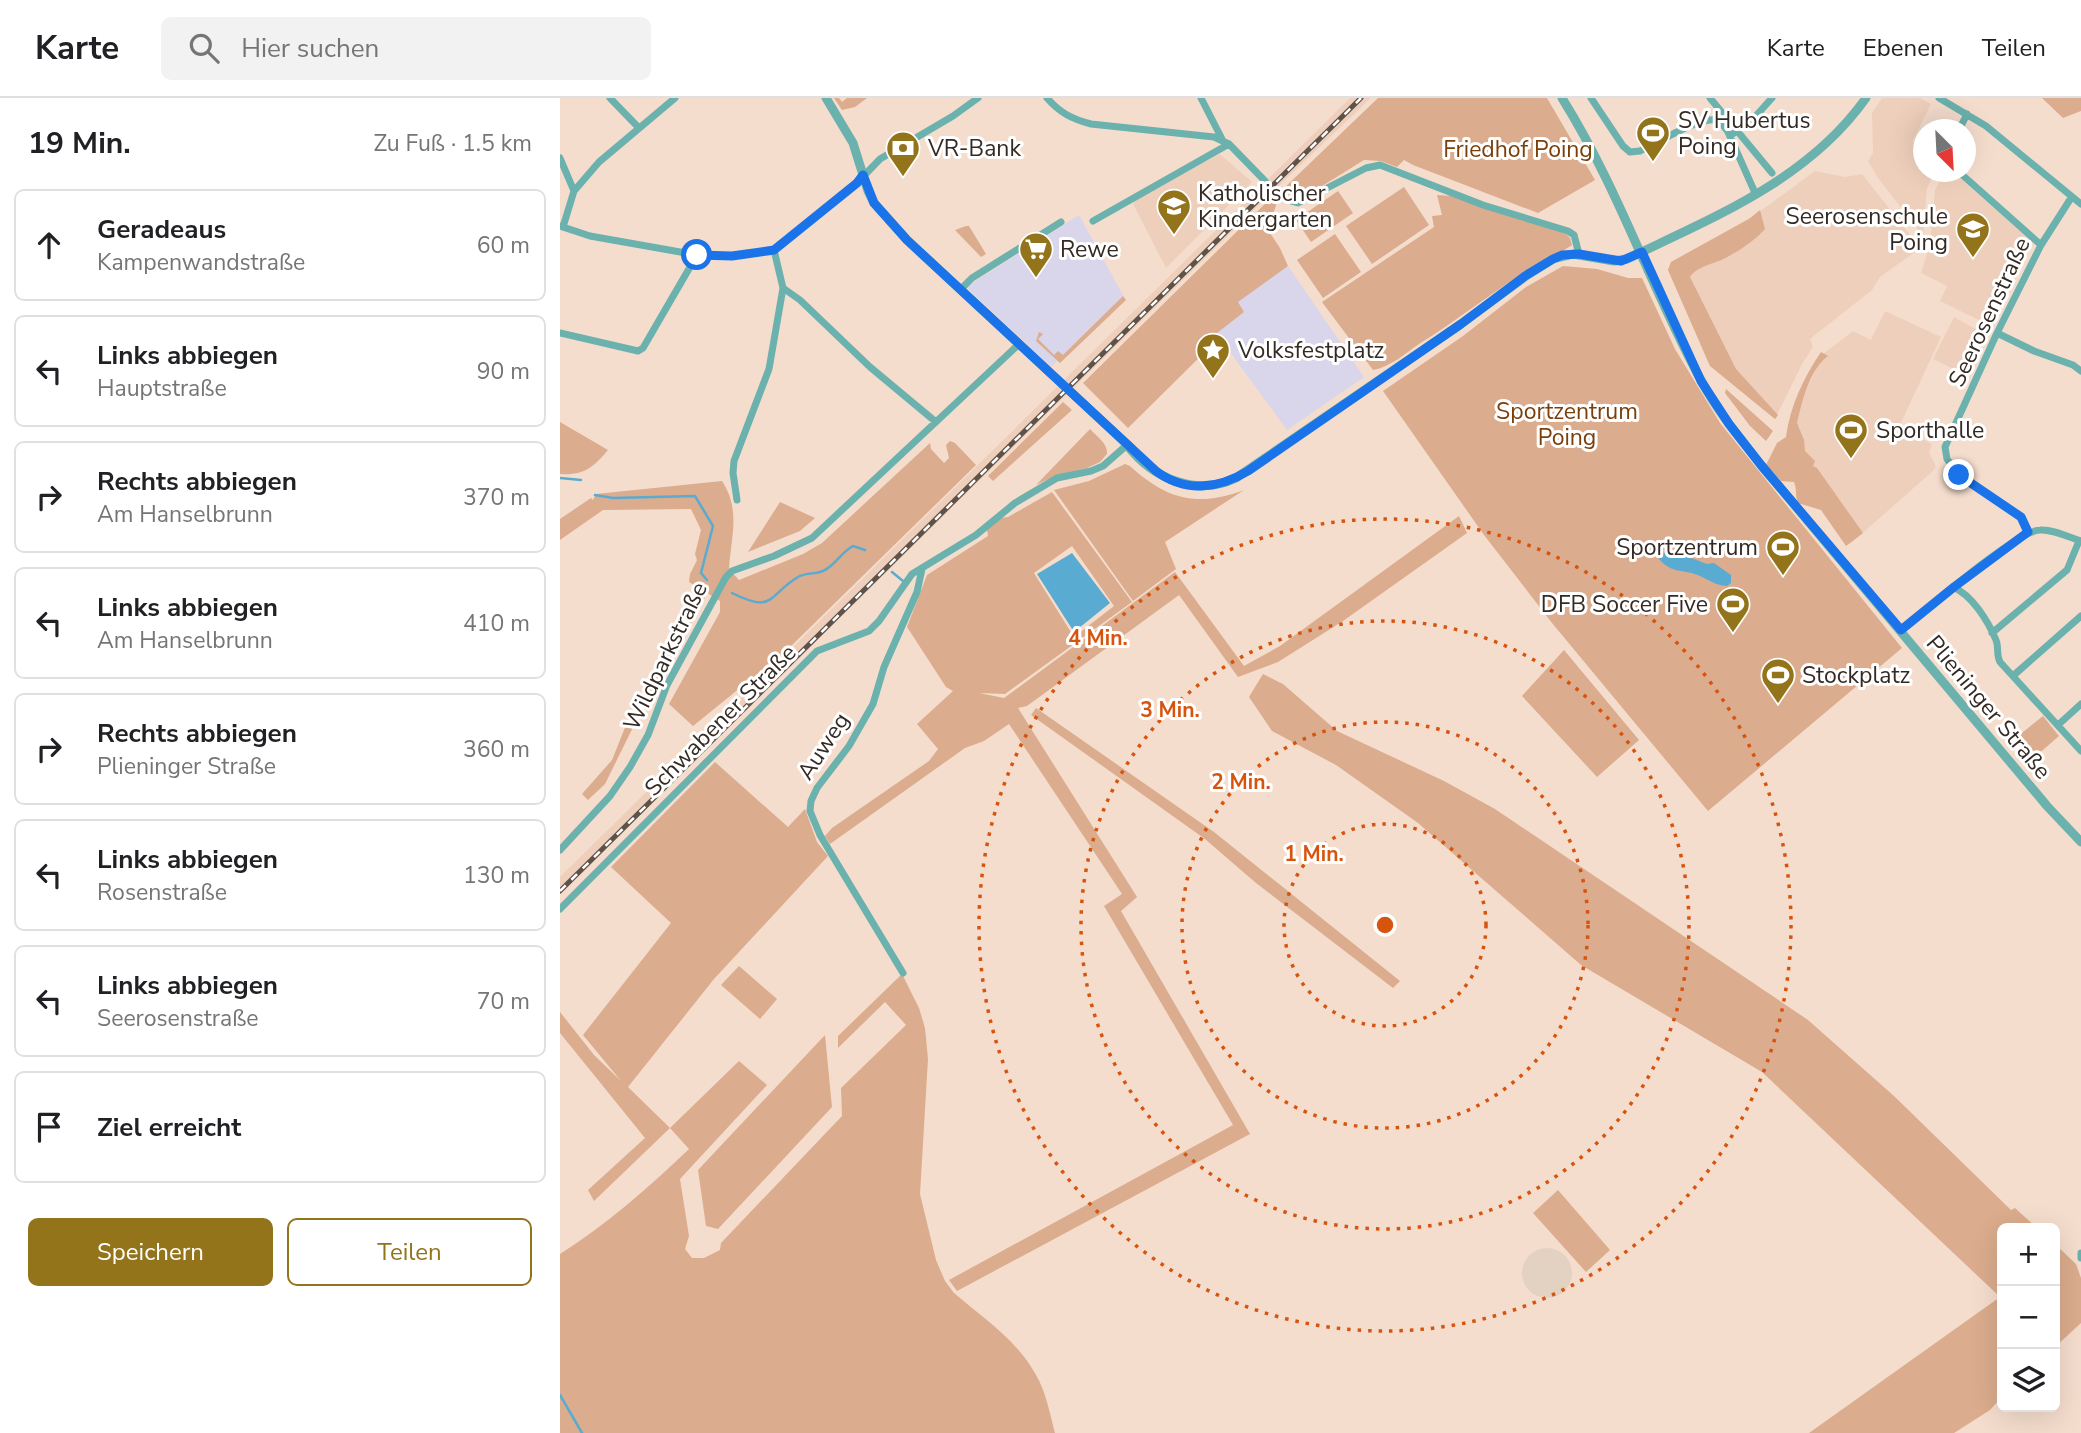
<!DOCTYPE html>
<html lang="de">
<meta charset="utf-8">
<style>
body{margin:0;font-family:"Nunito Sans",sans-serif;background:#f2f2f2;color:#202124}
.controls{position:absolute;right:21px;bottom:21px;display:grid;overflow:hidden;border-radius:10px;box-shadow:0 7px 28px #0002}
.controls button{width:63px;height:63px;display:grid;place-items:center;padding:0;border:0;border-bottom:2px solid #e0e0e0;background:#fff;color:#202124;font:35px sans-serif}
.compass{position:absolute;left:1353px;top:21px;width:63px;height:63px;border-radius:50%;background:#fff;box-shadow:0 7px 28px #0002;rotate:156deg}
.stop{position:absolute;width:21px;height:21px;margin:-16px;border:5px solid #1a73e8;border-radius:50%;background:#fff}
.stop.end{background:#1a73e8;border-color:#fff;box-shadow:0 2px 7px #0008}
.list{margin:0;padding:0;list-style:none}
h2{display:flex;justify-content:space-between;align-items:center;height:91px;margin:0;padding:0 28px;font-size:30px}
h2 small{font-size:23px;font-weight:400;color:#757577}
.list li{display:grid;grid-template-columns:46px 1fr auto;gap:21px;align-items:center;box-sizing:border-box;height:112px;margin:0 14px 14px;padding:0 14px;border:2px solid #e0e0e0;border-radius:10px}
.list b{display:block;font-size:26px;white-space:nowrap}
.list p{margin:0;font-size:23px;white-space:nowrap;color:#757577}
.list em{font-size:23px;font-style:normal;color:#757577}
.actions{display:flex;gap:14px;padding:21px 28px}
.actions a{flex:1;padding:16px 0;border:2px solid #93741b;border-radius:10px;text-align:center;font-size:24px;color:#93741b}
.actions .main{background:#93741b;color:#fff}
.icon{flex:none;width:38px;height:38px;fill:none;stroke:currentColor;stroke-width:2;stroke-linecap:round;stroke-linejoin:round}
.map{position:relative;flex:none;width:1521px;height:1335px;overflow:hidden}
header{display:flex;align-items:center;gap:42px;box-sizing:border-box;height:98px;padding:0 35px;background:#fff;border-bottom:2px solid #e0e0e0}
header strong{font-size:33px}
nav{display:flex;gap:38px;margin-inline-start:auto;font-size:24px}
.search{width:490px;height:63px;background:#f2f2f2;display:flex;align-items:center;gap:18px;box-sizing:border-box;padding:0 24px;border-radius:10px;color:#757577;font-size:26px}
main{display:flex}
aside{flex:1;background:#fff}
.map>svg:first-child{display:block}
</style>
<header>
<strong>Karte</strong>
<div class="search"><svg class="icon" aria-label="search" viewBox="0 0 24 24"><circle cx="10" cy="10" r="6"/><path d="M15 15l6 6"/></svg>Hier suchen</div>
<nav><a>Karte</a><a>Ebenen</a><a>Teilen</a></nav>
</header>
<main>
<aside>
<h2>19 Min.<small>Zu Fuß · 1.5 km</small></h2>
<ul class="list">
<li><svg class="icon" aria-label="ahead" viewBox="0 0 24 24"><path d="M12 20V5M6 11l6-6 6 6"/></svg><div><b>Geradeaus</b><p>Kampenwandstraße</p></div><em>60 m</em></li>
<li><svg class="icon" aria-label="left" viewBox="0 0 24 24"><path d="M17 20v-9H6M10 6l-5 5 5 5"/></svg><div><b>Links abbiegen</b><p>Hauptstraße</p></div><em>90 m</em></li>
<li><svg class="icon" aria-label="right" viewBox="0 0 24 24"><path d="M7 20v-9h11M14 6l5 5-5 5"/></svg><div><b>Rechts abbiegen</b><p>Am Hanselbrunn</p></div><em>370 m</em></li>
<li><svg class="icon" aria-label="left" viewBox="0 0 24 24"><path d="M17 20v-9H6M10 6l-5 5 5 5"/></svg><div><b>Links abbiegen</b><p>Am Hanselbrunn</p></div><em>410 m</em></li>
<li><svg class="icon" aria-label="right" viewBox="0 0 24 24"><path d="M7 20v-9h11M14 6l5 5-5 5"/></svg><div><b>Rechts abbiegen</b><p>Plieninger Straße</p></div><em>360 m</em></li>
<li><svg class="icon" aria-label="left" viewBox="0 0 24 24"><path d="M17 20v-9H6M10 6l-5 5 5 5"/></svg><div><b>Links abbiegen</b><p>Rosenstraße</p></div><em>130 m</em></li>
<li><svg class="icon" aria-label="left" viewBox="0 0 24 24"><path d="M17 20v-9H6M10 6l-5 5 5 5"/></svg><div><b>Links abbiegen</b><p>Seerosenstraße</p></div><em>70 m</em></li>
<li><svg class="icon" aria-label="arrive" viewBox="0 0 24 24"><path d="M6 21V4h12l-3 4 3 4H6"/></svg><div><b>Ziel erreicht</b></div></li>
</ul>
<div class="actions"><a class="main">Speichern</a><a>Teilen</a></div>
</aside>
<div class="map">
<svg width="1521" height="1335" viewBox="0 0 1521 1335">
<rect width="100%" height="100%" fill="#f5ddcd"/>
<!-- commercial -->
<path fill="#d9d5ea" d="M 519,117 L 564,199 L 491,269 L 406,189 Z
M 728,168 L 804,279 L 727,332 L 656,235 L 684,214 L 677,204 Z"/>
<!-- industrial -->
<path fill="#e3d1c2" d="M962 1175a25 25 0 1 1 50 0a25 25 0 1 1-50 0Z"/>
<!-- built -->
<path fill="#eecfbb" d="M 790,0 L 811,0 L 706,100 L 0,796 L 0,779 Z
M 1322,0 L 1360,0 L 1371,6 L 1352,44 L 1363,51 L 1364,74 L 1375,74 L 1367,90 L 1363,138 L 1318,80 L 1308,63 L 1313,55 L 1312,15 Z
M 660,56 L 692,84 L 606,170 L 573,106 L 576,101 Z
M 1255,73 L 1285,79 L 1302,76 L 1358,147 L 1355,154 L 1320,179 L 1312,192 L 1250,241 L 1253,249 L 1242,266 L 1215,321 L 1150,268 L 1108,172 L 1111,164 L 1195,117 Z
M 1384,74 L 1393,74 L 1470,142 L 1427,226 L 1380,203 L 1387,188 L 1361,175 L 1370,146 L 1375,92 Z
M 1325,213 L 1381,239 L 1339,329 L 1372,346 L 1369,355 L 1376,368 L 1373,373 L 1290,446 L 1269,416 L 1233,320 L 1263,256 L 1293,233 L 1311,242 Z
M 1394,219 L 1419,233 L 1400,274 L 1373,261 Z"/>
<!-- green -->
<path fill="#dbac8d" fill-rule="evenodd" d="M 274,0 L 279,0 L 282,4 L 287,0 L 307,0 L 295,9 L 282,12 Z
M 818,0 L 987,0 L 1035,82 L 978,115 L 853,67 L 844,62 L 837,69 L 821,63 L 804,62 L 746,98 L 732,98 L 721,93 Z
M 1482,0 L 1521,0 L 1521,13 L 1503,20 Z
M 844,89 L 869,127 L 812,166 L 786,128 Z
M 778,93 L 793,115 L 751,144 L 736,122 Z
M 877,97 L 891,98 L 1005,135 L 1010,140 L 1012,147 C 1009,150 974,168 966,173 C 930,196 896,223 859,246 C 845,256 830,269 813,272 L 762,204 L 874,129 L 872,118 L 882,117 Z
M 712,99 L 718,101 L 708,132 L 720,150 L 728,168 L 678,204 L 684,214 L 657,235 L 659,240 L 568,330 L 523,285 Z
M 1200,112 L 1205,131 C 1195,142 1182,151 1169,158 C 1156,166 1138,167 1130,179 L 1176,271 L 1218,317 L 1215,321 L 1150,268 L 1108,172 L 1111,164 L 1189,121 Z
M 406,128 L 409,128 L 426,156 L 421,159 L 395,132 Z
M 775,136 L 801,174 L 763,200 L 737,162 Z
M 1003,168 L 1037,171 L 1068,180 L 1082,180 L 1115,251 L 1160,325 L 1342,550 L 1148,713 L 992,525 L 924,437 L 823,293 L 903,238 L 966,189 Z
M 563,198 L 566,202 L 500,265 L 476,243 L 479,234 L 483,236 L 478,241 L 494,257 L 498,253 L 503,257 Z
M 1261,254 L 1268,258 C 1249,272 1242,304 1237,325 L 1244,342 L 1245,353 L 1255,363 L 1253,368 L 1257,370 L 1303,435 L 1286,448 L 1261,412 L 1238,405 C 1235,398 1237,391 1234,384 L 1221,383 L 1206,367 L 1217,345 L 1226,339 C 1230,308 1244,279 1261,254 Z
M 1166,291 L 1213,333 L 1206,343 L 1190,328 L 1165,295 Z
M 503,304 L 512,312 L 433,383 L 428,378 Z
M 0,324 L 48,352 C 34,369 23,378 0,376 Z
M 530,331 C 537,339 548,345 547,356 L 540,364 L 527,370 L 497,377 L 476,387 Z
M 390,343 L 395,345 L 416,367 L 227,552 L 133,628 L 109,606 L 160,514 L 160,503 L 147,495 L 127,533 L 122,531 L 142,492 L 129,484 L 130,476 L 137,462 L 135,456 L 141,432 L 131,411 L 43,412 L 0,442 L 0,421 L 31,400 L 33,402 L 36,396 L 162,383 C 181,412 171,439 169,471 L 179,482 L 243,456 L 262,445 L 370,345 L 371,351 L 384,365 L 389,360 L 386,347 Z
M 565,366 L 570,368 C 606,401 637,410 684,392 L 605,444 L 616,471 L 573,503 L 494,392 L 529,383 Z
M 492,394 L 572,504 L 445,596 L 419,595 L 444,600 L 615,474 L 684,568 L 720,548 L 899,418 L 907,435 L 783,523 L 718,564 L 678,579 L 619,497 L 467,608 L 458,610 L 577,799 L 561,813 L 690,1036 L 397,1193 L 389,1182 L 673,1027 L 544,808 L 562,796 L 449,626 L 424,643 L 405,650 L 270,746 L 265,738 L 272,730 L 369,663 L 378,651 L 357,626 L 393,593 L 386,589 L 347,529 L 367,477 L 428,438 L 427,432 L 441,420 L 448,419 ZM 512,448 L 554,508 L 514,539 L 474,475 Z
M 220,404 L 255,420 L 240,433 L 188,454 Z
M 118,538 L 122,540 L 88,599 L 45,686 L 28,702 L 22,696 L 52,662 L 66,627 Z
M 1004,552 L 1079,642 L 1037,679 L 962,598 Z
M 703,576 L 723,586 L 777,633 L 884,683 L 935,711 L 1248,922 L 1334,998 L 1451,1112 L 1455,1110 L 1477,1130 L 1442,1130 L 1442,1299 L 1430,1312 L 1394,1335 L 1249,1335 L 1440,1199 L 1202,974 L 1021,867 L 858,725 L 776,667 L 712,633 L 689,599 Z
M 476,610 L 654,734 L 840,883 L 833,890 L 696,785 L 645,741 L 471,617 Z
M 1483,618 L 1499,638 L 1476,658 L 1458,638 Z
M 155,664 L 228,729 L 245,711 L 257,744 L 268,758 L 154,881 L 68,989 L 110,1030 L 179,963 L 207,987 L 120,1081 L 129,1138 L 125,1151 L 132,1160 L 144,1160 L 160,1152 L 161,1145 L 282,1018 L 281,990 L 346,927 L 325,904 L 278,950 L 278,938 L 342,876 L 359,910 L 365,930 L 368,961 L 360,1096 L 376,1162 L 385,1183 L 394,1195 C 422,1219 458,1243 476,1277 C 486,1294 490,1316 495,1335 L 0,1335 L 0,1156 C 47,1126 88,1090 129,1051 L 110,1030 L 34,1103 L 28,1092 L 85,1040 L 0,935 L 0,914 L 34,957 L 61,983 L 23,937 L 111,825 L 51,769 Z
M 179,868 L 217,901 L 200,921 L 161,887 Z
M 265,937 L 272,1009 L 158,1131 L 146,1128 L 138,1072 Z
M 998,1092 L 1050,1152 L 1026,1174 L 973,1115 Z
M 1495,1146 L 1516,1166 L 1521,1180 L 1521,1225 L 1495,1249 Z"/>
<!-- water -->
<path fill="#5aabd1" d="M 1113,453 L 1147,466 L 1154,465 L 1171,477 L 1171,485 L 1167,488 C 1155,487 1151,483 1140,478 C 1125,471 1111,476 1099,461 L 1103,455 Z
M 512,455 L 550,505 L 514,534 L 477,476 Z"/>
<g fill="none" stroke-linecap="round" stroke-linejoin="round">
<!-- stream -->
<path stroke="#5aabd1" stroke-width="2.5" d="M 0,380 L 21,382
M 35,397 L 53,400 L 135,398 L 153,428 L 141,475 L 147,482
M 332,474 L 343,483
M 172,495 C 214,516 207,498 238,479 C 248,473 259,478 268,470 C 277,464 282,454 293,448 L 305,452
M 0,1297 L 22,1335"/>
<!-- minor -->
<path stroke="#6bb1ad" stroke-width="7" d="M 50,0 L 79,30
M 487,0 C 500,15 512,21 531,26 L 654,39 L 669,46 L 705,83
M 641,0 L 663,43
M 1031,0 L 1063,48 L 1070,54 L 1080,53 C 1099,44 1140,18 1159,22 L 1168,34 L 1196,97
M 1150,0 L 1212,75
M 1379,0 L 1426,28 L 1521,106
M 1399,32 L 1407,16
M 1170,38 L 1194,20 L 1212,0
M 0,60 L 14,93
M 1399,74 L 1481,147
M 714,92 L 724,101 L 738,105 L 806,70 L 820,67 L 923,107 L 1008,133 L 1014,137 L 1019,156
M 533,123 L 669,46
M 0,128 L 30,138 L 137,157 L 172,158 L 214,152 L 297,85 L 320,61 L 393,18 L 418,0
M 3,129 L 14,93 L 39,64 L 115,0
M 214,152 L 223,190 L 240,202 L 310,269 L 376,324
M 401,191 L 412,180 L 501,124
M 0,235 L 78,253 L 83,250 L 137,157
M 1437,235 L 1474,253 L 1513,267 L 1521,273
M 177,402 L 173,375 L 174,363 L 209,271 L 223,190
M 1468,434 L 1461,419 L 1399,377 L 1387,361 L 1385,349 L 1437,235 L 1481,147 L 1511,100
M 1393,489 C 1412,497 1428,523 1436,542 C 1439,549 1436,556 1440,564 L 1521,653
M 1341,532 C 1365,513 1455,433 1480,432 C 1493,431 1508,439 1521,443
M 1432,535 L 1507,472 L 1519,443
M 1454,577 L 1521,518
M 1498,627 L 1521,606
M 0,752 L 50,698 L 70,669 L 88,637 L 107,587 L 166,479 L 172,473 L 214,458 L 252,440 L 458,247
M 0,811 L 257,553 L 309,533 L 319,523 L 352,476 L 416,437 L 455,405 L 497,380 L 531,373 L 543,368 L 567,347
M 343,875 L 260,737 L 250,713 L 251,703 L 257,690 L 289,648 L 313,606 L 324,569 L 357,494 L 362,471
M 1521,1155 L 1521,1160"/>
<!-- tertiary -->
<path stroke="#6bb1ad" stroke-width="9" d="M 266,0 L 293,45 L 308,93 L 314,105 L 347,142 L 571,350
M 1002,0 C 1059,91 1091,191 1142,284 C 1158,314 1180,340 1201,367 L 1487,708 L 1521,744
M 567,347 C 593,381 636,399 676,380 L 901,226 L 966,178 L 993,161 L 1013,156 L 1054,163 L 1067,161 C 1154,119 1248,82 1306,0"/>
<!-- rail casing -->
<g stroke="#5f5249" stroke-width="5">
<path id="rail" d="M 0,793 L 801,0"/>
</g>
<!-- rail -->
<use href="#rail" stroke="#fff" stroke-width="2.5" stroke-dasharray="8" stroke-linecap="butt"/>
</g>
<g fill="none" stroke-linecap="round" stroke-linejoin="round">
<!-- route -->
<path stroke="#1a73e8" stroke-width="9" d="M 137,157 L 172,158 L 214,152 L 297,85 L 303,77 L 314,105 L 347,142 L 596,373 C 625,395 658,391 688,373 L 901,226 L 965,178 L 993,161 L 1002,157 L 1019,156 L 1061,163 L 1082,154 L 1141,283 L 1169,326 L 1201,367 L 1341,532 L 1394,489 L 1468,434 L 1461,419 L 1399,377"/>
</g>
<!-- distance rings -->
<g fill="none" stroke="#d6540e" stroke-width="3.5" stroke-dasharray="3.5 7">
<circle cx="825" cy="827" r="101"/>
<circle cx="825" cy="827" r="203"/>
<circle cx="825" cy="827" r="304"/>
<circle cx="825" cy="827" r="406"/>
</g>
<!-- icons -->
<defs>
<g id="stadium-pin" transform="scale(1.75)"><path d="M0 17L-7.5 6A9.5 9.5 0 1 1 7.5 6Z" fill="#93741b" stroke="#fff"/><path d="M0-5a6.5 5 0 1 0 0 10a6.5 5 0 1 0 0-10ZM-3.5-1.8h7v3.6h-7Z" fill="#fff"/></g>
<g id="bank-pin" transform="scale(1.75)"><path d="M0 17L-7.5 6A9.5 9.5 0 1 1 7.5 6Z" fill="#93741b" stroke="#fff"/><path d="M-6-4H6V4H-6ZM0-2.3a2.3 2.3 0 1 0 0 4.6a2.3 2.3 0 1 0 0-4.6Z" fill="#fff"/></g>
<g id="school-pin" transform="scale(1.75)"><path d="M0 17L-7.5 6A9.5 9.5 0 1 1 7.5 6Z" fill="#93741b" stroke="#fff"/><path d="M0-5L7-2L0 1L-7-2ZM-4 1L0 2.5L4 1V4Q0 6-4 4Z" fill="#fff"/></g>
<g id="supermarket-pin" transform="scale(1.75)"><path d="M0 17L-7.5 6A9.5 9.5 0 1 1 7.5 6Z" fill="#93741b" stroke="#fff"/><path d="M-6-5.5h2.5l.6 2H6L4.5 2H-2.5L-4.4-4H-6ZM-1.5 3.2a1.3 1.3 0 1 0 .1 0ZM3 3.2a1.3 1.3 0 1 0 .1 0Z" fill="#fff"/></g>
<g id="sight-pin" transform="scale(1.75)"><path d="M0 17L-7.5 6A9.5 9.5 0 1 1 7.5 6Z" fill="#93741b" stroke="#fff"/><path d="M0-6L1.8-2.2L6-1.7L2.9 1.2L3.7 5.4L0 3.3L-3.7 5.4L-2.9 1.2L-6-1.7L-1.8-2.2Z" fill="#fff"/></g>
</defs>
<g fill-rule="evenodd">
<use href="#stadium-pin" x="1093" y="35"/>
<use href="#bank-pin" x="343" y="50"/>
<use href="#school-pin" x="614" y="108"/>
<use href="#school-pin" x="1413" y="131"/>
<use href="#supermarket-pin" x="476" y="151"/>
<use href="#sight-pin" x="653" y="252"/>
<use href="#stadium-pin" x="1291" y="332"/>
<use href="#stadium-pin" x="1223" y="449"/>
<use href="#stadium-pin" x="1173" y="506"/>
<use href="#stadium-pin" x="1218" y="577"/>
</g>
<g text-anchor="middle" stroke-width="6" stroke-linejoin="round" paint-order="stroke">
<!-- poi labels -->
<g font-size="23" fill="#342a24" stroke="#fff" text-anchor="start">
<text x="1118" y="30">SV Hubertus<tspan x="1118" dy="26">Poing</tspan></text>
<text x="368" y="58">VR-Bank</text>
<text x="638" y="103">Katholischer<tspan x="638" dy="26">Kindergarten</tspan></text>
<text x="1388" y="126" text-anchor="end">Seerosenschule<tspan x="1388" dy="26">Poing</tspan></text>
<text x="500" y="159">Rewe</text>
<text x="678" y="260">Volksfestplatz</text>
<text x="1316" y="340">Sporthalle</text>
<text x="1198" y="457" text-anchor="end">Sportzentrum</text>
<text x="1148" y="514" text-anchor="end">DFB Soccer Five</text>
<text x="1242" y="585">Stockplatz</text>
</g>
<!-- park labels -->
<g font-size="23" fill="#7a3f0b" stroke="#fff">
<text x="958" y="59">Friedhof Poing</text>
<text x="1007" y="321">Sportzentrum<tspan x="1007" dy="26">Poing</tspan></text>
</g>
<!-- street labels -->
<g font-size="23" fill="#342a24" stroke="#fff">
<text transform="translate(1429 214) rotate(-65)" y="8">Seerosenstraße</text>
<text transform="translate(105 558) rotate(-64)" y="8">Wildparkstraße</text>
<text transform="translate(1429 609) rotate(50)" y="8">Plieninger Straße</text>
<text transform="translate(160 622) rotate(-45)" y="8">Schwabener Straße</text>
<text transform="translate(263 648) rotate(-57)" y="8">Auweg</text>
</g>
</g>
<circle cx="825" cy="827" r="10" fill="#d6540e" stroke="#fff" stroke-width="3.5"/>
<g font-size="21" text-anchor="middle" font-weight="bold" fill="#d6540e" stroke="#fff" stroke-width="6" stroke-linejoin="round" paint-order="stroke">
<text x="538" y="547">4 Min.</text>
<text x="610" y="619">3 Min.</text>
<text x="681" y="691">2 Min.</text>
<text x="754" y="763">1 Min.</text>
</g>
</svg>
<div class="controls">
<button>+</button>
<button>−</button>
<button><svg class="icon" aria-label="layers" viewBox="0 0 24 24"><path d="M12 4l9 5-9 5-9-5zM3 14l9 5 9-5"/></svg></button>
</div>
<svg class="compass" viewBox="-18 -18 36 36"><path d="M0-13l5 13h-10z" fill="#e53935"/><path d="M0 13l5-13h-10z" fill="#757577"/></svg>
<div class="stop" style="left:137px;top:157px"></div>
<div class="stop end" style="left:1399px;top:377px"></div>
</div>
</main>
